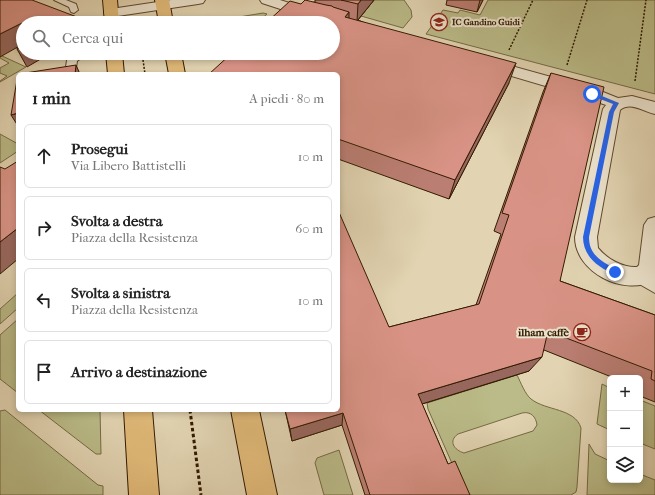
<!DOCTYPE html>
<html lang="it">
<meta charset="utf-8">
<style>
body{margin:0;font-family:"IM FELL French Canon",serif;background:#f6f6f6;color:#222}
.controls{position:absolute;right:12px;bottom:12px;display:grid;overflow:hidden;border-radius:6px;box-shadow:0 2px 6px #0003}
.controls button{width:36px;height:36px;display:grid;place-items:center;padding:0;border:0;border-bottom:1px solid #e0e0e0;background:#fff;color:#222;font:20px sans-serif}
.stop{position:absolute;width:12px;height:12px;margin:-9px;border:3px solid #2563eb;border-radius:50%;background:#fff}
.stop.end{background:#2563eb;border-color:#fff;box-shadow:0 1px 4px #0008}
.list{margin:0;padding:0;list-style:none}
h2{display:flex;justify-content:space-between;align-items:center;height:52px;margin:0;padding:0 16px;font-size:17px}
h2 small{font-size:13px;font-weight:400;color:#767676}
.list li{display:grid;grid-template-columns:26px 1fr auto;gap:12px;align-items:center;box-sizing:border-box;height:64px;margin:0 8px 8px;padding:0 8px;border:1px solid #e0e0e0;border-radius:6px}
.list b{display:block;font-size:15px;white-space:nowrap}
.list p{margin:0;font-size:13px;white-space:nowrap;color:#767676}
.list em{font-size:13px;font-style:normal;color:#767676}
.icon{flex:none;width:22px;height:22px;fill:none;stroke:currentColor;stroke-width:2;stroke-linecap:round;stroke-linejoin:round}
.map{position:relative;flex:none;width:655px;height:495px;overflow:hidden}
.search{position:absolute;background:#fff;box-shadow:0 2px 6px #0003;left:16px;top:16px;width:324px;height:44px;display:flex;align-items:center;gap:10px;box-sizing:border-box;padding:0 14px;border-radius:22px;color:#767676;font-size:15px}
.panel{position:absolute;background:#fff;box-shadow:0 2px 6px #0003;left:16px;top:72px;width:324px;height:340px;border-radius:6px}
.map>svg:first-child{display:block}
</style>
<div class="map">
<svg width="655" height="495" viewBox="0 0 655 495">
<rect width="100%" height="100%" fill="#e2d4b2"/>
<filter id="stains"><feTurbulence type="fractalNoise" baseFrequency=".005" numOctaves="4"/><feColorMatrix values="0 0 0 0 .2 0 0 0 0 .09 0 0 0 0 .02 0 0 0 .5 -.17"/></filter>
<radialGradient id="worn" r=".72"><stop offset=".6" stop-color="#630" stop-opacity="0"/><stop offset="1" stop-color="#630" stop-opacity=".3"/></radialGradient>
<!-- green -->
<path fill="#babb88" stroke="#766a44" fill-rule="evenodd" d="M 374,0 L 404,0 L 411,10 L 412,17 L 403,28 L 361,16 Z
M 488,0 L 655,0 L 655,94 L 426,34 L 443,10 L 458,13 L 460,10 L 480,15 Z
M 263,13 L 267,14 L 257,23 L 203,23 Z
M 0,55 L 26,67 L 0,82 L 0,81 L 7,76 L 0,73 L 0,68 L 9,63 L 0,58 Z
M 0,134 L 18,144 L 18,151 L 0,163 Z
M 18,293 L 18,308 L 0,324 L 0,309 Z
M 18,319 L 18,393 L 0,379 L 0,335 Z
M 517,375 C 521,383 525,394 531,399 C 546,411 575,408 581,428 L 577,487 L 576,492 L 571,495 L 466,495 L 428,409 L 427,403 ZM 522,413 C 531,411 536,417 537,425 L 533,431 L 464,453 C 454,450 448,441 458,434 Z
M 602,384 L 610,388 L 610,430 L 597,424 Z
M 640,400 L 655,406 L 655,449 L 640,443 Z
M 5,410 L 98,485 L 103,486 L 103,495 L 0,495 L 0,411 Z
M 39,410 L 100,410 L 101,454 L 96,454 Z
M 589,444 L 595,454 L 610,461 L 610,480 L 640,480 L 640,474 L 655,480 L 655,495 L 587,495 Z
M 339,450 L 353,495 L 324,495 L 315,463 L 317,458 Z"/>
<g fill="none" stroke-linecap="round" stroke-linejoin="round">
<!-- lane casing -->
<g stroke="#5e482c" stroke-width="2">
<path id="lane" d="M 54,0 L 66,0 L 76,4 L 78,10 L 74,13 L 71,12 L 69,7 Z
M 76,53 L 88,53 L 77,61 L 75,74 L 65,74 L 67,60 Z
M 639,271 L 655,279 L 655,293 L 634,281 L 632,277 L 634,273 Z"/>
</g>
<!-- street casing -->
<g stroke="#5e482c" stroke-width="2">
<path id="street" d="M 171,0 L 205,0 L 203,3 L 198,4 L 111,17 L 106,16 L 104,13 L 106,10 L 111,9 Z
M 260,0 L 280,0 L 318,12 L 320,15 L 318,18 L 313,19 L 308,18 L 262,3 Z
M 483,58 L 598,90 L 618,98 L 632,96 L 655,102 L 655,114 C 644,112 631,101 620,110 L 597,237 L 598,248 C 607,259 623,268 637,267 L 639,265 L 644,225 L 648,219 L 655,217 L 655,279 L 653,281 C 623,296 575,272 575,237 L 603,109 L 606,105 L 586,98 L 478,66 L 475,63 L 478,60 Z"/>
</g>
<!-- primary casing -->
<g stroke="#321a00" stroke-width="2">
<path id="primary" d="M 103,0 L 117,0 L 119,23 L 105,23 Z
M 155,0 L 169,0 L 173,23 L 159,23 Z
M 106,53 L 122,53 L 124,74 L 108,74 Z
M 165,53 L 181,53 L 185,74 L 169,74 Z
M 124,410 L 152,410 L 159,495 L 129,495 Z
M 231,410 L 259,410 L 277,495 L 247,495 Z"/>
</g>
<!-- path-far1 -->
<path stroke="#321a00" stroke-width="1.5" stroke-dasharray="2 1.5" stroke-linecap="butt" d="M 509,50 L 533,0
M 142,53 L 145,74
M 567,65 L 587,0
M 635,81 L 646,0"/>
<!-- path -->
<path stroke="#321a00" stroke-width="3" stroke-dasharray="3.5 2.5" stroke-linecap="butt" d="M 190,410 L 201,495"/>
<!-- lane -->
<use href="#lane" fill="#ece3cd" fill-rule="evenodd"/>
<!-- street -->
<use href="#street" fill="#ece3cd" fill-rule="evenodd"/>
<!-- primary -->
<use href="#primary" fill="#e1ba79" fill-rule="evenodd"/>
</g>
<!-- wall -->
<path fill="#bb7e73" stroke="#321a00" d="M 315,0 L 374,0 L 358,20 L 509,83 L 449,199 L 338,159 L 338,74 L 301,4 L 315,2 Z
M 447,0 L 483,0 L 477,12 L 446,5 Z
M 551,73 L 560,281 L 655,315 L 655,402 L 640,396 L 640,378 L 614,378 L 544,350 L 529,371 L 422,404 L 448,464 L 470,495 L 365,495 L 342,425 L 292,441 L 285,410 L 338,410 L 389,327 L 476,305 L 501,234 L 494,231 L 543,92 Z"/>
<!-- shaded-wall -->
<path fill="#98675e" stroke="#321a00" d="M 361,0 L 374,0 L 357,21 L 358,4 Z
M 480,0 L 483,0 L 477,12 Z
M 349,12 L 349,31 L 345,17 Z
M 77,17 L 79,23 L 65,23 Z
M 22,23 L 23,44 L 0,57 L 0,34 Z
M 23,46 L 23,53 L 51,53 L 27,67 L 17,49 Z
M 516,63 L 509,83 L 449,199 L 455,180 Z
M 76,65 L 80,74 L 75,74 Z
M 18,113 L 18,126 L 11,115 Z
M 18,228 L 18,259 L 0,274 L 0,242 Z
M 542,357 L 529,371 L 412,407 L 418,394 Z
M 343,413 L 342,425 L 292,441 L 290,429 Z"/>
<!-- building -->
<path fill="#d99386" stroke="#321a00" d="M 0,0 L 32,0 L 77,17 L 65,23 L 23,23 L 23,46 L 17,49 L 22,23 L 0,34 Z
M 305,0 L 326,5 L 332,6 L 333,7 L 349,12 L 345,17 L 516,63 L 455,180 L 338,139 L 338,74 L 209,74 L 232,53 L 333,53 L 333,23 L 266,23 L 290,1 L 301,4 Z
M 341,0 L 361,0 L 358,4 Z
M 76,65 L 75,74 L 19,74 Z
M 551,73 L 604,87 L 560,281 L 655,315 L 655,381 L 651,379 L 652,371 L 548,331 L 542,357 L 418,394 L 448,464 L 455,461 L 470,495 L 370,495 L 343,413 L 290,429 L 285,410 L 338,410 L 338,210 L 389,327 L 479,304 L 509,215 L 502,213 Z
M 18,74 L 18,113 L 11,115 Z
M 18,161 L 18,228 L 0,242 L 0,167 L 5,169 Z"/>
<!-- route -->
<path fill="#2563eb" d="M 592,92 L 619,103 L 614,112 L 589,237 C 589,256 602,261 617,270 L 617,274 L 615,274 C 598,268 583,256 583,237 L 609,112 L 613,104 L 590,95 Z"/>
<!-- icons -->
<defs>
<g id="school-ring" transform="scale(0.9)"><circle r="9.5" fill="#ece3cd" stroke="#8f2418" stroke-width="1.5"/><path d="M0-5L7-2L0 1L-7-2ZM-4 1L0 2.5L4 1V4Q0 6-4 4Z" fill="#8f2418"/></g>
<g id="cafe-ring" transform="scale(0.9)"><circle r="9.5" fill="#ece3cd" stroke="#8f2418" stroke-width="1.5"/><path d="M-5.5-4.5H6V0H3Q3 3.5 0 3.5H-2.5Q-5.5 3.5-5.5 0ZM3-3.2v2h1.7v-2ZM-6 4.5H4V6H-6Z" fill="#8f2418"/></g>
</defs>
<g fill-rule="evenodd">
<use href="#school-ring" x="439" y="22"/>
<use href="#cafe-ring" x="582" y="332"/>
</g>
<g text-anchor="middle" stroke-width="4" stroke-linejoin="round" paint-order="stroke">
<!-- far-poi labels -->
<g font-size="9" font-weight="bold" fill="#321a00" stroke="#ece3cd" text-anchor="start">
<text x="452" y="25">IC Gandino Guidi</text>
</g>
<!-- poi labels -->
<g font-size="11" font-weight="bold" fill="#321a00" stroke="#ece3cd" text-anchor="end">
<text x="569" y="336">ilham caffè</text>
</g>
</g>
<rect width="100%" height="100%" filter="url(#stains)"/>
<rect width="100%" height="100%" fill="url(#worn)"/>
</svg>
<div class="controls">
<button>+</button>
<button>−</button>
<button><svg class="icon" aria-label="layers" viewBox="0 0 24 24"><path d="M12 4l9 5-9 5-9-5zM3 14l9 5 9-5"/></svg></button>
</div>
<div class="stop" style="left:592px;top:94px"></div>
<div class="stop end" style="left:615px;top:272px"></div>
<div class="search"><svg class="icon" aria-label="search" viewBox="0 0 24 24"><circle cx="10" cy="10" r="6"/><path d="M15 15l6 6"/></svg>Cerca qui</div>
<section class="panel">
<h2>1 min<small>A piedi · 80 m</small></h2>
<ul class="list">
<li><svg class="icon" aria-label="ahead" viewBox="0 0 24 24"><path d="M12 20V5M6 11l6-6 6 6"/></svg><div><b>Prosegui</b><p>Via Libero Battistelli</p></div><em>10 m</em></li>
<li><svg class="icon" aria-label="right" viewBox="0 0 24 24"><path d="M7 20v-9h11M14 6l5 5-5 5"/></svg><div><b>Svolta a destra</b><p>Piazza della Resistenza</p></div><em>60 m</em></li>
<li><svg class="icon" aria-label="left" viewBox="0 0 24 24"><path d="M17 20v-9H6M10 6l-5 5 5 5"/></svg><div><b>Svolta a sinistra</b><p>Piazza della Resistenza</p></div><em>10 m</em></li>
<li><svg class="icon" aria-label="arrive" viewBox="0 0 24 24"><path d="M6 21V4h12l-3 4 3 4H6"/></svg><div><b>Arrivo a destinazione</b></div></li>
</ul>
</section>
</div>
